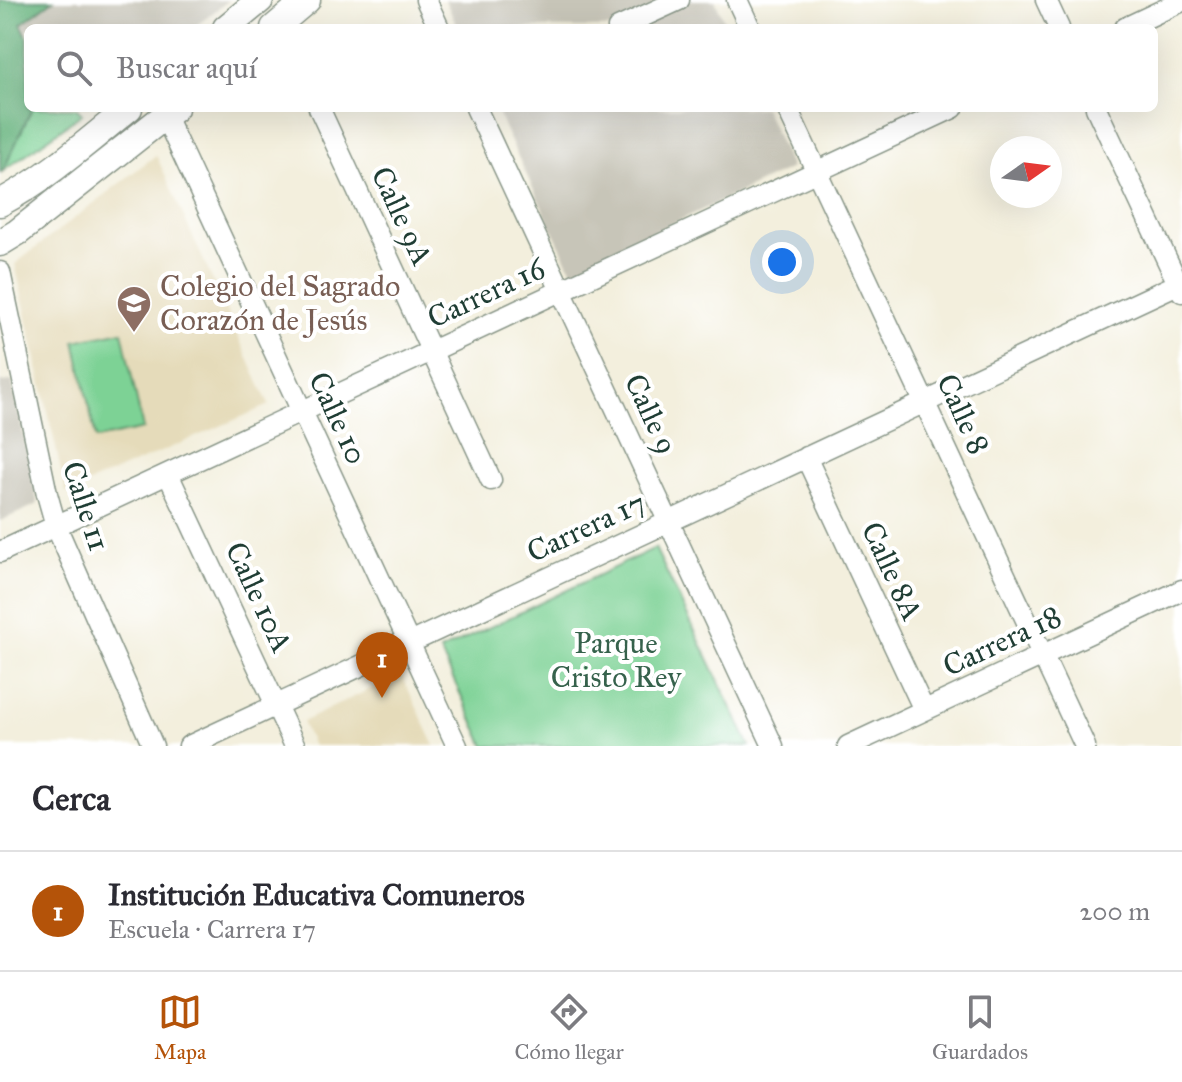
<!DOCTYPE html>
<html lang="es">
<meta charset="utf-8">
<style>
body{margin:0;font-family:"IM FELL Great Primer",serif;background:#f2f2f3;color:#2b2b33}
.compass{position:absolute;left:990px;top:136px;width:72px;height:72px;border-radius:50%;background:#fff;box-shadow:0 8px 32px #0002;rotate:76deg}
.you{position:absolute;left:782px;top:262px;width:28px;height:28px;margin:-20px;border:6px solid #fff;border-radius:50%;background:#1a73e8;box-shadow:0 0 0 12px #1a73e833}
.badge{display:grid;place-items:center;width:52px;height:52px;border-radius:50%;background:#b45309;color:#fff;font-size:26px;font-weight:700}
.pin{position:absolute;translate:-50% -66px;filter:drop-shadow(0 2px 4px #0008)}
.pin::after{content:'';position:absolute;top:42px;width:28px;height:24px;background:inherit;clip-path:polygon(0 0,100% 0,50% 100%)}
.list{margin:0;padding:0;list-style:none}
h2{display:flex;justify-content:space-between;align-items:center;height:104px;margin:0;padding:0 32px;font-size:34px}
h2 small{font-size:26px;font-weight:400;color:#7c7c81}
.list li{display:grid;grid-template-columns:52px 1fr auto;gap:24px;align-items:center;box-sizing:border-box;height:120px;padding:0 32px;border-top:2px solid #e1e1e2}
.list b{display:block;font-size:30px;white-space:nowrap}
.list p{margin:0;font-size:26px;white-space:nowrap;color:#7c7c81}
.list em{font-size:26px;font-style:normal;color:#7c7c81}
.icon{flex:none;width:44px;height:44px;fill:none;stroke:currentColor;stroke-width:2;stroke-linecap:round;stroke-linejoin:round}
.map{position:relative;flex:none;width:1182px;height:746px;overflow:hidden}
.search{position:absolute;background:#fff;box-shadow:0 8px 32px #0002;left:24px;right:24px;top:24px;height:88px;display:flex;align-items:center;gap:20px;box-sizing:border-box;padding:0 28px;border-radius:12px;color:#7c7c81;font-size:30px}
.sheet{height:224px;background:#fff}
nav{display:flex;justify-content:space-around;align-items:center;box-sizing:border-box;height:112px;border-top:2px solid #e1e1e2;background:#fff;font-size:22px;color:#7c7c81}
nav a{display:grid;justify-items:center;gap:4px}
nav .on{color:#b45309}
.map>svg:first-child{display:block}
</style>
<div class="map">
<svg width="1182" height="746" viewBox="0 0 1182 746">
<rect width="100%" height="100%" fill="#fff"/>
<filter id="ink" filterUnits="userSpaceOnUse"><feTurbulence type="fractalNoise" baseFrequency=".0125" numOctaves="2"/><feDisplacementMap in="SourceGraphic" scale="16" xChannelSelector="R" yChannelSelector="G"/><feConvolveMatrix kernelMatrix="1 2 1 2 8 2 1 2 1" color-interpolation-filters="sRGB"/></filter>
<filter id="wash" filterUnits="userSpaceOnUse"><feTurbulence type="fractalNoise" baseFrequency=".006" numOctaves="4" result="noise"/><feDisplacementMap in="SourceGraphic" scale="32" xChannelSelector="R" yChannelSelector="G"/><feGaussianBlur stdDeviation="1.8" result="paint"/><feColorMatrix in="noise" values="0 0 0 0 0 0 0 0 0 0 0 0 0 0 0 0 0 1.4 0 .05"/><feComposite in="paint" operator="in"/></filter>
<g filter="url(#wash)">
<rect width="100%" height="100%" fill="#f3efdd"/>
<!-- built -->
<path fill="#e5dbba" d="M 156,155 L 269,405 L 66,493 L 15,264 Z
M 401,674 L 435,746 L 313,746 L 302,722 Z"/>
<!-- industrial -->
<path fill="#c7c5b8" d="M 53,0 L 229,0 L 193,28 L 28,28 L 28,38 L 21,24 Z
M 445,0 L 715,0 L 727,28 L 458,28 Z
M 495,108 L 764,108 L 791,168 L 572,271 Z
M 12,381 L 38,504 L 0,521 L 0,382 Z"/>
<!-- green -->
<path fill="#7dd295" stroke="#4e8864" stroke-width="2" d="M 32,108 L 76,108 L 82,114 L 3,171 Z
M 122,331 L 143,429 L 96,439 L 75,341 Z
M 655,548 L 750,746 L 485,746 L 440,651 Z"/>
<!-- forest -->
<path fill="#66b47e" stroke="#427859" stroke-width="2" d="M 0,0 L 53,0 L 21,24 L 28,38 L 28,108 L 32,108 L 3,171 L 0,173 Z"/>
</g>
<g filter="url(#ink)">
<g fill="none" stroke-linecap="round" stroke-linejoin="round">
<!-- minor casing -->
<g stroke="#899688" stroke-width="23">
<path id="minor" d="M 426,0 L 439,28
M 737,0 L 750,28
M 1046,0 L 1059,28
M 618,28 L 679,0
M 1125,28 L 1182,1
M 319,108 L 491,480
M 476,108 L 773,746
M 787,108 L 1085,746
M 1096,108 L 1182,292
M 165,116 L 457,746
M 0,272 L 47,494 L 56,526 L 153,746
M 806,457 L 924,710
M 168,474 L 295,746
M 0,552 L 953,108
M 189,746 L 1182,282
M 848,746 L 1182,590"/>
</g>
<!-- major casing -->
<g stroke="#899688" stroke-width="29">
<path id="major" d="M 226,28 L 260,0
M 274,28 L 307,0
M 0,203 C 47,178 87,142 129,108
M 0,243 L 18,232 L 175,108"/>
</g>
<!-- minor -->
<use href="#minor" stroke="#fff" stroke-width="20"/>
<!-- major -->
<use href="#major" stroke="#fff" stroke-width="26"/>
</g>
</g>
<!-- icons -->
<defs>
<g id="school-pin" transform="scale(1.8)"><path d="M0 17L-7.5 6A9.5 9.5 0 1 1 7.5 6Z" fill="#8d6e63" stroke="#fff"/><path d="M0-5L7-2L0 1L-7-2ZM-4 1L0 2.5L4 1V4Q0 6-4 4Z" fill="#fff"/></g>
</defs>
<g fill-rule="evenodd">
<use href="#school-pin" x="134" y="303"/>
</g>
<g text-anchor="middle" stroke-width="8" stroke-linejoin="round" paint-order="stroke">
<!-- street labels -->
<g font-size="30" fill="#1f3d34" stroke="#fff">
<text transform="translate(402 216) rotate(65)" y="10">Calle 9A</text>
<text transform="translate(486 293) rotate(-25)" y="10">Carrera 16</text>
<text transform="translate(651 414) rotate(65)" y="10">Calle 9</text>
<text transform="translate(963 414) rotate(65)" y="10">Calle 8</text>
<text transform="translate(338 418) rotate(65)" y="10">Calle 10</text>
<text transform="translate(86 506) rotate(72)" y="10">Calle 11</text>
<text transform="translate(586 527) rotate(-25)" y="10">Carrera 17</text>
<text transform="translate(892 571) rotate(65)" y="10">Calle 8A</text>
<text transform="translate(259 597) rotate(65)" y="10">Calle 10A</text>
<text transform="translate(1002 641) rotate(-25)" y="10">Carrera 18</text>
</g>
<!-- education labels -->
<g font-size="30" fill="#785e54" stroke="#fff" text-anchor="start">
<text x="160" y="296">Colegio del Sagrado<tspan x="160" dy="34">Corazón de Jesús</tspan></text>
</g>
<!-- park labels -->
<g font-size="30" fill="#36624c" stroke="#fff">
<text x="616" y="653">Parque<tspan x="616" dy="34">Cristo Rey</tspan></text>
</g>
</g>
</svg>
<svg class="compass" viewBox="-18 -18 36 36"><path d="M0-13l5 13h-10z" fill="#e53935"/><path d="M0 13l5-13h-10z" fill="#7c7c81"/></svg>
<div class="you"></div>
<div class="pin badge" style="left:382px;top:698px">1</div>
<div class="search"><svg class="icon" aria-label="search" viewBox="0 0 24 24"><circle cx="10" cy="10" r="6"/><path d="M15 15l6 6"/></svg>Buscar aquí</div>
</div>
<section class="sheet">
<h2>Cerca<small></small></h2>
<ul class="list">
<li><span class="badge">1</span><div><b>Institución Educativa Comuneros</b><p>Escuela · Carrera 17</p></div><em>200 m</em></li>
</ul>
</section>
<nav>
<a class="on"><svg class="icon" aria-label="map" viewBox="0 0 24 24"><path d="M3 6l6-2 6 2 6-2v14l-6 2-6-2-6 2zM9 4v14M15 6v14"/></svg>Mapa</a>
<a><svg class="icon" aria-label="directions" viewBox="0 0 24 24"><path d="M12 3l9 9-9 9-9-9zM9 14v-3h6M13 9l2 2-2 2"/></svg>Cómo llegar</a>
<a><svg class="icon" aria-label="saved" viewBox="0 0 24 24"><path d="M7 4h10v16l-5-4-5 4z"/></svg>Guardados</a>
</nav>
